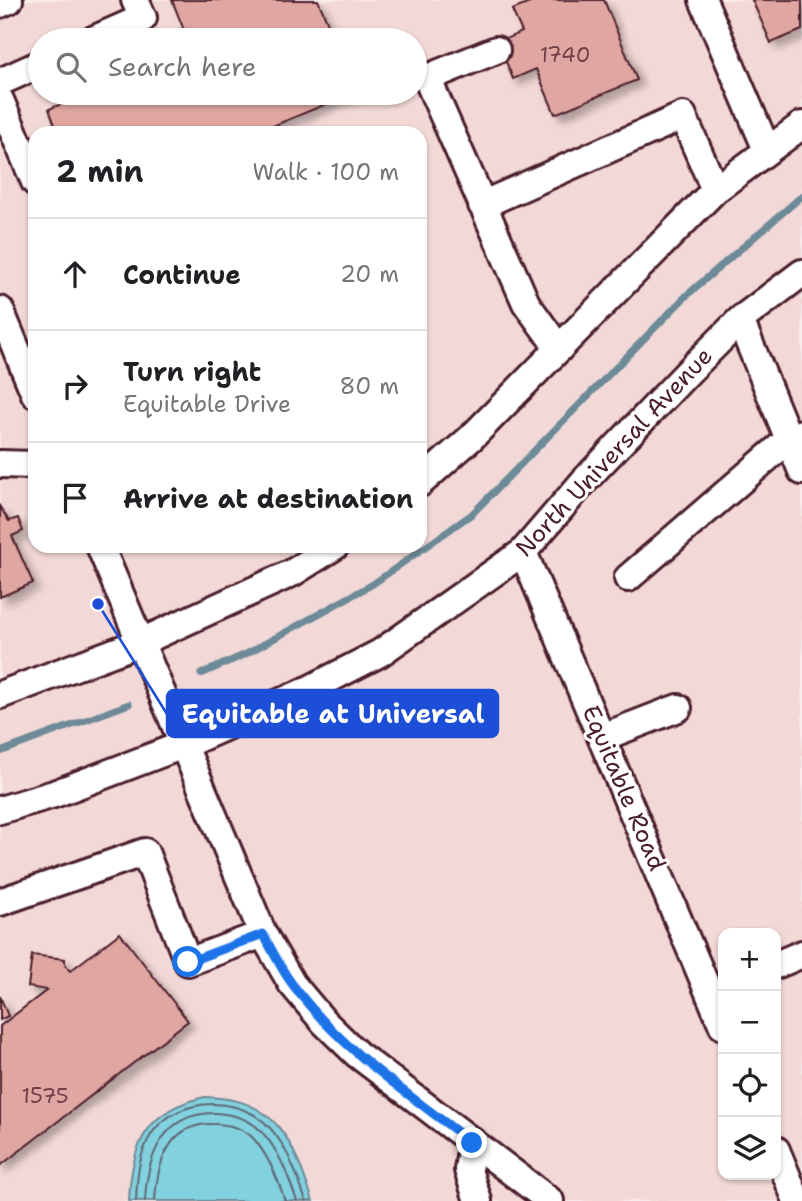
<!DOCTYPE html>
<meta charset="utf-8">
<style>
body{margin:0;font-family:"Shantell Sans",sans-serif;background:#f2f2f2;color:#202124}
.controls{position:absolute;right:21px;bottom:21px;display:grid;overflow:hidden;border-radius:14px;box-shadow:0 2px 5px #0004}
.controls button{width:63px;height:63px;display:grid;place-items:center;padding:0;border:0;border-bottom:2px solid #e0e0e0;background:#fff;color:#202124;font:35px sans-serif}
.stop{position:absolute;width:21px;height:21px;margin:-16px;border:5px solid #1a73e8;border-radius:50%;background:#fff}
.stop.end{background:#1a73e8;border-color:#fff;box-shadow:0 2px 7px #0008}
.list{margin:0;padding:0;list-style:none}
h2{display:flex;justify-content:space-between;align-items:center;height:91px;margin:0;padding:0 28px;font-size:30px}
h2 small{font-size:23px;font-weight:400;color:#757577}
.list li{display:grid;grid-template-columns:46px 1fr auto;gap:21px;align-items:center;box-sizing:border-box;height:112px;padding:0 28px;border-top:2px solid #e0e0e0}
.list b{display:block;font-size:26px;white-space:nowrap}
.list p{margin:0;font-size:23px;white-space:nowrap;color:#757577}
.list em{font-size:23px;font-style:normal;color:#757577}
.icon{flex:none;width:38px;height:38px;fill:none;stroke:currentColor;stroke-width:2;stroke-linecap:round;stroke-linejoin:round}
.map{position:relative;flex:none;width:802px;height:1201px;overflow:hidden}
.search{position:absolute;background:#fff;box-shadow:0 2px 5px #0004;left:28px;top:28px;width:399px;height:77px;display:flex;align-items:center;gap:18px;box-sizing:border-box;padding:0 24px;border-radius:38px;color:#757577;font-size:26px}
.panel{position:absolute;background:#fff;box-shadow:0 2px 5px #0004;left:28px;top:126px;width:399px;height:427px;border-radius:21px}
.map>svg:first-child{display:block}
</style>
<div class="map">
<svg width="802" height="1201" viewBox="0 0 802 1201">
<defs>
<filter id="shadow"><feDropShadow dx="6" dy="6" stdDeviation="3.5" flood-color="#0004"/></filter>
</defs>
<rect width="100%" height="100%" fill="#f9edec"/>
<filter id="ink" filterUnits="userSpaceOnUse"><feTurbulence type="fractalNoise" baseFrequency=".0143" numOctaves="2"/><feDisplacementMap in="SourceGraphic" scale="14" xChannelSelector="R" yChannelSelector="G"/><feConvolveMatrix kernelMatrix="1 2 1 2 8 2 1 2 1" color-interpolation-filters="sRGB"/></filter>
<g filter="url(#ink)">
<!-- built -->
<path fill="#f2d8d6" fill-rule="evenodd" d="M 0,0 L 802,0 L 802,1201 L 0,1201 ZM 40,40 L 415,40 L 415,93 L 40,93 ZM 35,133 L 420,133 L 420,546 L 35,546 ZM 723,933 L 776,933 L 776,1175 L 723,1175 Z"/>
<!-- water -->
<path fill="#82d1df" stroke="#6c8a97" stroke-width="2" d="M 205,1097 C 277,1098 292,1140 313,1201 L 129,1201 C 131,1146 146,1109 205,1097 Z"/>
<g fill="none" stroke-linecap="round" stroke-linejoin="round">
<!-- shore -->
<path stroke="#606673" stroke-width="2" d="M 136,1201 C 137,1179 138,1158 149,1138 C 171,1099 230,1094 263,1121 C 286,1141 296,1173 306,1201
M 145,1201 C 147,1156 163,1112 216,1113 C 232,1114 248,1118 260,1130 C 279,1149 288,1176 297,1201
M 155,1201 C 157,1164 168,1123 213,1124 C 228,1124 242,1127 253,1138 C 269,1156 278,1179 285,1201"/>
<!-- stream -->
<path stroke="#6c8a97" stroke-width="7" d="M 201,674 L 246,654 L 373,584 L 472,514 L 687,295 L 802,196
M 0,752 L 129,704"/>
</g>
<!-- building -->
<path fill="#e0a6a1" stroke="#4a1f2b" stroke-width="2" filter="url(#shadow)" d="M 172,0 L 318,0 L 335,40 L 188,40 Z
M 537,0 L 604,0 L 637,80 L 555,114 L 536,69 L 513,79 L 498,42 L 522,32 L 512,10 Z
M 752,0 L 802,0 L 802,30 L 771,43 Z
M 88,93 L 353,93 L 256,133 L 58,133 L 49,109 Z
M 0,507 L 9,521 L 18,518 L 23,531 L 12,536 L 33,583 L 0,597 Z
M 120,933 L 188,1021 L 0,1166 L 0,1026 L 47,990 L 28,987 L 32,955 L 65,959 L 65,965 L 70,971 Z
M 0,996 L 8,1016 L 0,1020 Z"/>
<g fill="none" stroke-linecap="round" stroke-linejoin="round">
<!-- minor casing -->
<g stroke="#4a1f2b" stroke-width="32">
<path id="minor" d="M 703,0 L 767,150
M 0,4 L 9,0
M 93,40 L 143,18 L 135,0
M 496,50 L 427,78 L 526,303 L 559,349
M 0,82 L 40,64
M 0,100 L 35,182
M 482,205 L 683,116 L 715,190
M 0,310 L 35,394
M 740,320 L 802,471
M 0,464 L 35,465
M 420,483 L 472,437 L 715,190 L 802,125
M 100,546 L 263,934 L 292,984 L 324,1022 L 357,1054 L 550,1201
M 523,552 L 723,1026
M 628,578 L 789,439 L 802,433
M 0,695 L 141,642 L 292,573 L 335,546
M 603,737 L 678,708
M 0,810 L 54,794 L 183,745 L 304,692 L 380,653 L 523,552 L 585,480 L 688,372 L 740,320 L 802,273
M 0,902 L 145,852 L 188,962 L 263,934
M 776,965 L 802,954
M 472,1143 L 468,1170 L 478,1201
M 776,1150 L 797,1201"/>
</g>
<!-- minor -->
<use href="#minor" stroke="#fff" stroke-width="26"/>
</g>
</g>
<g fill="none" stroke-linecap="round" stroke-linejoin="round" filter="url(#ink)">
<!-- route -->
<path stroke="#1a73e8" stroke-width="9" d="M 188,962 L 263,934 C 273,951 281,970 293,985 C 341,1050 409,1094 472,1143"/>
</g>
<g text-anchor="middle" stroke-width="6" stroke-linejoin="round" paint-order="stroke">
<!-- number labels -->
<g font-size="21" fill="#704148">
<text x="565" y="62">1740</text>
<text x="45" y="1103">1575</text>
</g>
<!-- street labels -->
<g font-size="24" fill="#4a1f2b" stroke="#fff">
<text transform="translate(614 452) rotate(-47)" y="8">North Universal Avenue</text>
<text transform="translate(624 788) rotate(67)" y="8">Equitable Road</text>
</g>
</g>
<!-- callouts -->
<path fill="none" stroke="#1d4ed8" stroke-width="2.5" d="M98 604L167 714"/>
<circle fill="#1d4ed8" stroke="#fff" stroke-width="2.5" cx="98" cy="604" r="7"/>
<rect fill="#1d4ed8" stroke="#1d4ed8" stroke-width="2.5" x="167" y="690" width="331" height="47" rx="7"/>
<g font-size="26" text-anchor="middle" font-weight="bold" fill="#fff">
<text x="333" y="723">Equitable at Universal</text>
</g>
</svg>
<div class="controls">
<button>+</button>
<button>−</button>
<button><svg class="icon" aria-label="locate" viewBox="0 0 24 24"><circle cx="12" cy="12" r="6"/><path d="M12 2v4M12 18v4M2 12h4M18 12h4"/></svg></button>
<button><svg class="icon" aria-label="layers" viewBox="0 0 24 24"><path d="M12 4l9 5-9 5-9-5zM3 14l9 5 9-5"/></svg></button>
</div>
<div class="stop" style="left:188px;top:962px"></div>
<div class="stop end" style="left:472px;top:1143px"></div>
<div class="search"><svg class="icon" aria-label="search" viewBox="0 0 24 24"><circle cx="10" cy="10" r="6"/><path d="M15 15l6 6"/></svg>Search here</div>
<section class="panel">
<h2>2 min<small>Walk · 100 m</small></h2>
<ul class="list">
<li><svg class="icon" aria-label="ahead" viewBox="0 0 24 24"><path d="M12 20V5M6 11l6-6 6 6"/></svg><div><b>Continue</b></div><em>20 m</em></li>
<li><svg class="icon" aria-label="right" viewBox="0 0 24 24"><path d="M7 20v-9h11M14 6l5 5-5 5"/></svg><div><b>Turn right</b><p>Equitable Drive</p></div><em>80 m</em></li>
<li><svg class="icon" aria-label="arrive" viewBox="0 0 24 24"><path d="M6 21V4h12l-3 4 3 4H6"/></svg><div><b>Arrive at destination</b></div></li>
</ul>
</section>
</div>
